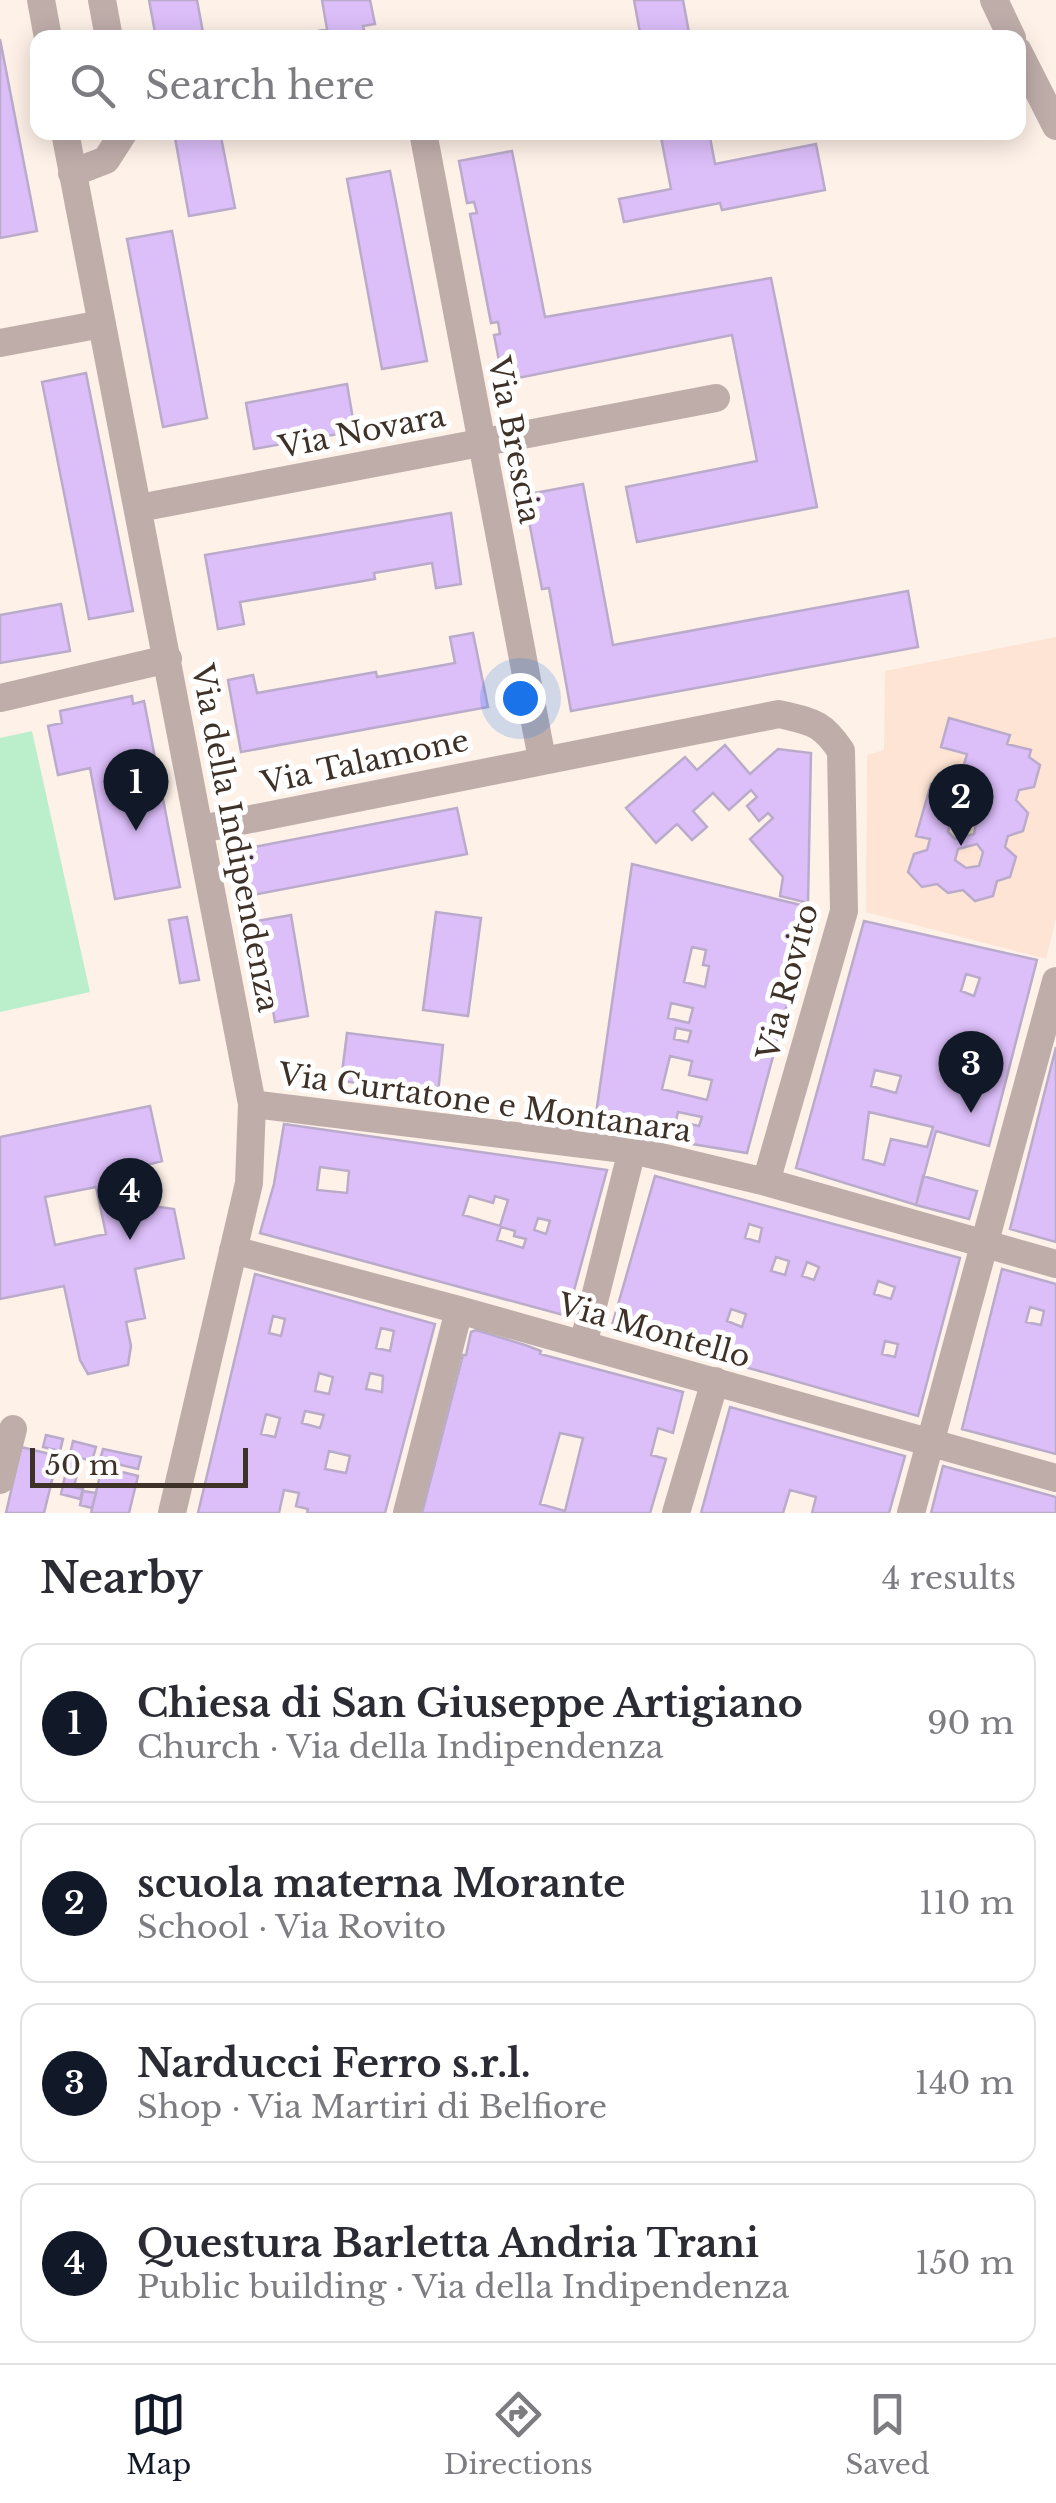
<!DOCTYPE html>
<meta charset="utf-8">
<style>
body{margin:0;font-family:"Libre Baskerville",serif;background:#f7f7f7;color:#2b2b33}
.scale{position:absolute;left:30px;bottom:25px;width:218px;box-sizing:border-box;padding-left:10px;border:5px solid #3e3128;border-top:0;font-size:28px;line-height:35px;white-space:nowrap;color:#3e3128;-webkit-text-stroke:8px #fff;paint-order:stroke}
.you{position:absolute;left:520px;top:698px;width:35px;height:35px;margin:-25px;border:8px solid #fff;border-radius:50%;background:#1a73e8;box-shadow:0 0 0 15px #1a73e833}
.badge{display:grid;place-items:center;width:65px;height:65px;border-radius:50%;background:#111827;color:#fff;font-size:32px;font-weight:700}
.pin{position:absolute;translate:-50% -82px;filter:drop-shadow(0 2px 5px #0008)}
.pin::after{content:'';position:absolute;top:52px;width:35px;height:30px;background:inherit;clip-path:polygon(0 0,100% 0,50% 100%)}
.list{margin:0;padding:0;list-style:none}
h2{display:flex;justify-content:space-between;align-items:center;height:130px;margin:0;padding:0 40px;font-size:42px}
h2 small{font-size:32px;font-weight:400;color:#7c7c81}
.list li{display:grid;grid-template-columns:65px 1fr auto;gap:30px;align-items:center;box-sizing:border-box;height:160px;margin:0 20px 20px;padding:0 20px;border:2px solid #e1e1e2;border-radius:20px}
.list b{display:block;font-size:38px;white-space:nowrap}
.list p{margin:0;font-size:32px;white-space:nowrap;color:#7c7c81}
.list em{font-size:32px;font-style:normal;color:#7c7c81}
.icon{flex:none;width:55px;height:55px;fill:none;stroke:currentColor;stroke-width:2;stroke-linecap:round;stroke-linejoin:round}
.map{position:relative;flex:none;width:1056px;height:1513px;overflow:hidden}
.search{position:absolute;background:#fff;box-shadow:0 5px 25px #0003;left:30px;right:30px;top:30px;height:110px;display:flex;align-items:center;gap:25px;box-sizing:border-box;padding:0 35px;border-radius:20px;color:#7c7c81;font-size:38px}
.sheet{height:850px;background:#fff}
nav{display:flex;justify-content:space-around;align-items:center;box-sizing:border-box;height:140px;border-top:2px solid #e1e1e2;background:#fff;font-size:28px;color:#7c7c81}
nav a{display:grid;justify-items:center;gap:5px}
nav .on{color:#111827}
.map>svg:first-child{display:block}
</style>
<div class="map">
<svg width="1056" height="1513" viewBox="0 0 1056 1513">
<rect width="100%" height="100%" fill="#fef1e8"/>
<!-- built -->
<path fill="#fde4d4" d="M 1056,637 L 1056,918 L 1046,959 L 866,912 L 867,755 L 884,750 L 885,671 Z"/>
<!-- green -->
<path fill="#bbefcc" d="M 32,731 L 90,992 L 0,1012 L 0,738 Z"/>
<!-- building -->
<path fill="#dcbef9" stroke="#bbabcb" stroke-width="2.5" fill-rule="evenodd" d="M 149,0 L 197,0 L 204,38 L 156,38 Z
M 322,0 L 370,0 L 375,24 L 363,26 L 366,38 L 319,38 L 318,31 L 327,29 Z
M 634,0 L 683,0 L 690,38 L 641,38 Z
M 0,39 L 37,231 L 0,238 Z
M 174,132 L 220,132 L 235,208 L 189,216 Z
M 660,132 L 709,132 L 715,164 L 816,144 L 825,190 L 722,210 L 720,203 L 624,222 L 619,199 L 671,189 Z
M 512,151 L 545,317 L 771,278 L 817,507 L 637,542 L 626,487 L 757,461 L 732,335 L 503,381 L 494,335 L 500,334 L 498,322 L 491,323 L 470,214 L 477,213 L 474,202 L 467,203 L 459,161 Z
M 390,171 L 427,361 L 382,369 L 347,179 Z
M 172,231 L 207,418 L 163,427 L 127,239 Z
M 86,373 L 133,611 L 89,619 L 42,382 Z
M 347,384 L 355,431 L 254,449 L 246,403 Z
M 583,484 L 613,645 L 908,591 L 918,647 L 571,711 L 549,588 L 542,589 L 524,495 Z
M 451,513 L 461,584 L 436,588 L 432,563 L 374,573 L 375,579 L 240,602 L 244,624 L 218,629 L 205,555 Z
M 61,604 L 70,651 L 0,663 L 0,615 Z
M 473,633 L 488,707 L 241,752 L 228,680 L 253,675 L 257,693 L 376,672 L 377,677 L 455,663 L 450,637 Z
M 132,696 L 133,704 L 144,701 L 180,887 L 115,899 L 90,768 L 58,775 L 48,726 L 62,723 L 60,711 Z
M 949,718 L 1010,735 L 1007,744 L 1031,750 L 1029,757 L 1040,765 L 1034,787 L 1019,790 L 1016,800 L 1028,813 L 1023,831 L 1008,836 L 1005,847 L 1016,857 L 1010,877 L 997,881 L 993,896 L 975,901 L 963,890 L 948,893 L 937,884 L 922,887 L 908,872 L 914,854 L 927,850 L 930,839 L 916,836 L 931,784 L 956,791 L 967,754 L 941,747 ZM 965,815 L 976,824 L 974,834 L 955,839 L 948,832 L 952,817 ZM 977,844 L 983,852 L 979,866 L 966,868 L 955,860 L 958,849 Z
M 725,745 L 750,774 L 778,749 L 811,753 L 808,903 L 780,896 L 783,877 L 750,839 L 773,818 L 768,813 L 759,821 L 747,806 L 757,797 L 751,790 L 729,810 L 713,793 L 693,811 L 707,827 L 692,840 L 677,824 L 656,843 L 626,808 L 685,757 L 697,770 Z
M 457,808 L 467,854 L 253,895 L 244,849 Z
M 632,864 L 813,908 L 747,1153 L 594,1128 ZM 692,947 L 706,950 L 703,965 L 709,966 L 705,987 L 684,982 ZM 671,1003 L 693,1008 L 689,1023 L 668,1018 ZM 676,1028 L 691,1031 L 688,1042 L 674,1039 ZM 670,1056 L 692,1061 L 689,1075 L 712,1080 L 707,1100 L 662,1089 ZM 678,1112 L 702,1117 L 699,1126 L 676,1121 Z
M 436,912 L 481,918 L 468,1016 L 423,1010 Z
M 291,915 L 308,1016 L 275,1022 L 257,921 Z
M 187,917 L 199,980 L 180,983 L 169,920 Z
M 864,921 L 1037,960 L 989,1146 L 936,1131 L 916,1205 L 796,1168 ZM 966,974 L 980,978 L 974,996 L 961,991 ZM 875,1070 L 901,1076 L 896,1093 L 871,1086 ZM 869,1112 L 933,1127 L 927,1147 L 891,1139 L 884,1165 L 863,1159 Z
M 347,1033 L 443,1045 L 438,1093 L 341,1081 Z
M 1056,1047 L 1056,1242 L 1010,1229 Z
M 150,1106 L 162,1161 L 139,1167 L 146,1205 L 174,1209 L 184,1258 L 135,1269 L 145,1318 L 126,1322 L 131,1346 L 128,1365 L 88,1374 L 80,1360 L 64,1286 L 0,1299 L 0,1137 ZM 96,1187 L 106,1234 L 55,1245 L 45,1197 Z
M 284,1124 L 607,1170 L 567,1316 L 260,1233 L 274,1184 ZM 320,1167 L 349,1171 L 347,1193 L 317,1190 ZM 469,1196 L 493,1203 L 495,1196 L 508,1200 L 500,1226 L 463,1215 ZM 538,1218 L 550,1221 L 546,1234 L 534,1230 ZM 501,1227 L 515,1231 L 514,1236 L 526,1239 L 523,1248 L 497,1240 Z
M 655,1176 L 960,1258 L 918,1416 L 611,1329 ZM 749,1224 L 762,1228 L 759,1242 L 745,1238 ZM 776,1257 L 789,1261 L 785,1275 L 771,1271 ZM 807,1262 L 819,1267 L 814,1280 L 802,1276 ZM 878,1281 L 895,1287 L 891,1299 L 874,1294 ZM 731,1309 L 746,1314 L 742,1327 L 727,1321 ZM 885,1341 L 898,1344 L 895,1357 L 882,1354 Z
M 923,1176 L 977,1191 L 969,1219 L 916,1205 Z
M 1002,1269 L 1056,1284 L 1056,1454 L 962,1429 ZM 1030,1307 L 1044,1311 L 1041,1325 L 1026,1322 Z
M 255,1274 L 435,1324 L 385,1513 L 307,1513 L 308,1509 L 296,1506 L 299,1493 L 284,1490 L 279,1513 L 198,1513 ZM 273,1316 L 285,1319 L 281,1336 L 269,1333 ZM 381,1328 L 394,1331 L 390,1351 L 376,1348 ZM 319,1373 L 333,1377 L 329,1394 L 315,1391 ZM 370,1373 L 383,1376 L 382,1392 L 366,1389 ZM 305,1411 L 324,1415 L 320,1428 L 302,1423 ZM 266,1414 L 280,1418 L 275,1437 L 261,1434 ZM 329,1451 L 350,1456 L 346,1473 L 325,1469 Z
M 476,1330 L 525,1345 L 541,1351 L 540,1354 L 683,1392 L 673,1433 L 658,1428 L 651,1455 L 666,1459 L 650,1513 L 422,1513 L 463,1355 L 466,1355 L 471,1332 ZM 560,1433 L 583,1438 L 565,1511 L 540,1504 Z
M 730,1407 L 905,1456 L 889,1513 L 812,1513 L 816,1497 L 790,1490 L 783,1513 L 701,1513 Z
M 46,1435 L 63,1439 L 60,1451 L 43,1447 Z
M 73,1441 L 96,1447 L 92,1461 L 81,1458 L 74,1487 L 83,1489 L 80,1499 L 61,1494 Z
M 21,1447 L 58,1456 L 44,1513 L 6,1513 Z
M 103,1449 L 141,1457 L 138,1469 L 100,1460 Z
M 943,1466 L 1056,1497 L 1056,1513 L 931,1513 Z
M 102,1467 L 138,1476 L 129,1513 L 91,1513 Z
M 83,1491 L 96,1493 L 92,1508 L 80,1505 Z"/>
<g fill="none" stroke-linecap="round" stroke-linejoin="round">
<!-- minor -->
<path stroke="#bfadaa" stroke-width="28" d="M 41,0 L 48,38
M 102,0 L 109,38
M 994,0 L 1012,38
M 1018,51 L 1056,126
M 65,132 L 252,1104 L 249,1183 L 172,1513
M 423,132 L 542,759
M 72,173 L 106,160 L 124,132
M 0,343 L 102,324
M 139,508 L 716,398
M 0,698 L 168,659
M 201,829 L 779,714 C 812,722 822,722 841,751 L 844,911 L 766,1182
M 252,1104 L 632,1150 L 766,1182 L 1056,1264
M 233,1250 L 459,1310 L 1056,1478
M 583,1345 L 632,1150
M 0,1480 L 13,1429
M 407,1513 L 459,1310
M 676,1513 L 715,1381
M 911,1513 L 1056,981"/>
</g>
<g text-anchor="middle" stroke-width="10" stroke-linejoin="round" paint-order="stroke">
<!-- street labels -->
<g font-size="30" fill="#3e3128" stroke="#fff">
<text transform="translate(362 432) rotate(-11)" y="10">Via Novara</text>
<text transform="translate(514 440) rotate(79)" y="10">Via Brescia</text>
<text transform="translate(365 762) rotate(-12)" y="10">Via Talamone</text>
<text transform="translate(235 838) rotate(79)" y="10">Via della Indipendenza</text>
<text transform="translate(788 982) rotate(-75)" y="10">Via Rovito</text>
<text transform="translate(485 1103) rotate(8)" y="10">Via Curtatone e Montanara</text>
<text transform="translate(654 1331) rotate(16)" y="10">Via Montello</text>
</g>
</g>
</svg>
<div class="scale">50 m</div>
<div class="you"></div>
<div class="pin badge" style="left:136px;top:831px">1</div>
<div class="pin badge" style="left:961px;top:846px">2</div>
<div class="pin badge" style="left:971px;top:1113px">3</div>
<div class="pin badge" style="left:130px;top:1240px">4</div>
<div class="search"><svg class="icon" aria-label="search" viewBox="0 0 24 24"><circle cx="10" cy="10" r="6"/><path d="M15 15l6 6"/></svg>Search here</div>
</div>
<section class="sheet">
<h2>Nearby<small>4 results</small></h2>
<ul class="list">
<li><span class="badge">1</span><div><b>Chiesa di San Giuseppe Artigiano</b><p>Church · Via della Indipendenza</p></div><em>90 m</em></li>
<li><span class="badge">2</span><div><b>scuola materna Morante</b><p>School · Via Rovito</p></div><em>110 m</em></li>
<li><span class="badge">3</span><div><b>Narducci Ferro s.r.l.</b><p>Shop · Via Martiri di Belfiore</p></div><em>140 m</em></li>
<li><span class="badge">4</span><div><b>Questura Barletta Andria Trani</b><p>Public building · Via della Indipendenza</p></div><em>150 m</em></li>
</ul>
</section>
<nav>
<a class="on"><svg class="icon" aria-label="map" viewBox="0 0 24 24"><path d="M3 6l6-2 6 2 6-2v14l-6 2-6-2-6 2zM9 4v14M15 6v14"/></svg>Map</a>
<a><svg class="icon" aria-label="directions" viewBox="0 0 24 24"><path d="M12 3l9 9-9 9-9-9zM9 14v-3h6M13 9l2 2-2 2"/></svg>Directions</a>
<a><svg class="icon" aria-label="saved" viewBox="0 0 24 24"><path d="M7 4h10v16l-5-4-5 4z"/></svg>Saved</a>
</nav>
